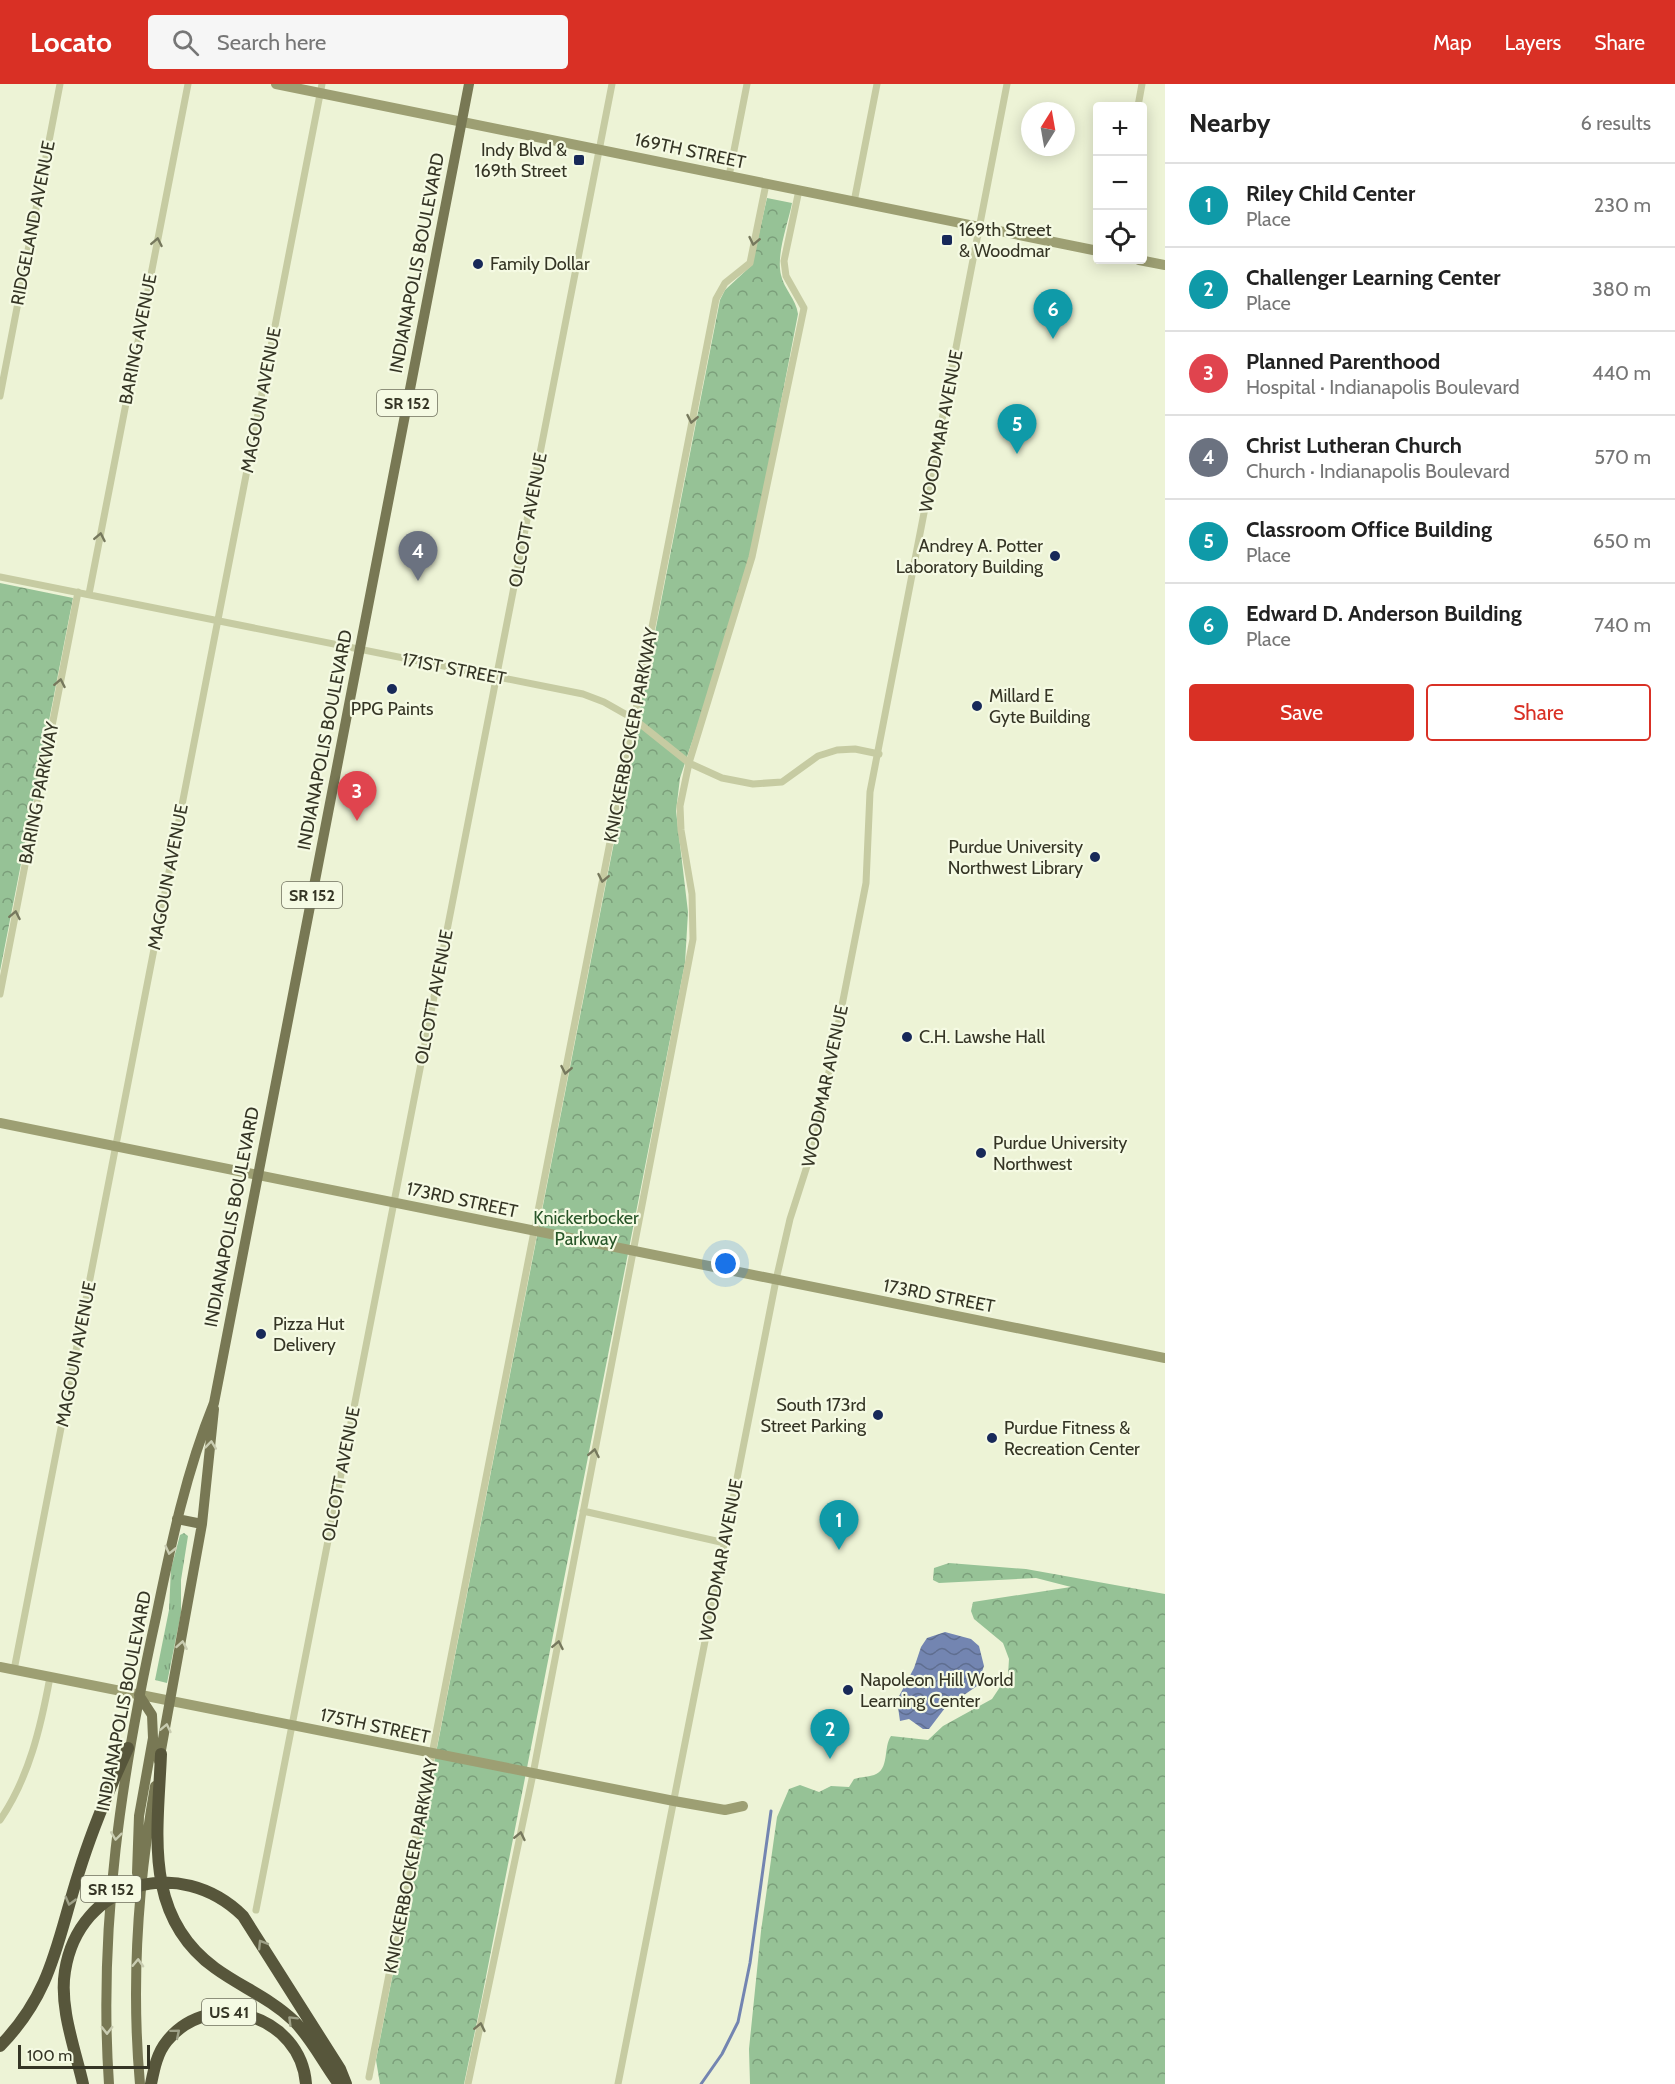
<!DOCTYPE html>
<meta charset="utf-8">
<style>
body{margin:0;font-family:Cabin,sans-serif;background:#f6f6f6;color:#222}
.controls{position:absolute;right:18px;top:18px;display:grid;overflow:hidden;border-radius:6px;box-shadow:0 3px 15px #0003}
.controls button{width:54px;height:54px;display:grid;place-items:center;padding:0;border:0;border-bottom:2px solid #e0e0e0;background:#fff;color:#222;font:30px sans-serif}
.compass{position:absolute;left:1021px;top:18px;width:54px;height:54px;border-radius:50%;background:#fff;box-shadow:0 3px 15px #0003;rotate:11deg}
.scale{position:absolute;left:18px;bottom:15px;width:132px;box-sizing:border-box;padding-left:6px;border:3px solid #353525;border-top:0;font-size:16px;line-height:21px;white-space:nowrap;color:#353525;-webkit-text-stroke:4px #f5fae3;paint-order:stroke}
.you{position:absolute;left:726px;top:1180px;width:21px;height:21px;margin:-15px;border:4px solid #fff;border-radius:50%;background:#1a73e8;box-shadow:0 0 0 9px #1a73e833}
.badge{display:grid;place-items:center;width:39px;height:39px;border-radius:50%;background:#d93025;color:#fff;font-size:20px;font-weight:700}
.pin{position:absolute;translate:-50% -50px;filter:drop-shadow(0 2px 3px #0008)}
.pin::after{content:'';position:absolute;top:32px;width:21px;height:18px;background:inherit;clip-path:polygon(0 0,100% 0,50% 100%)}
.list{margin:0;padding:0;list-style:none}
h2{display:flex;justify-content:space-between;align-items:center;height:78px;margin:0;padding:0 24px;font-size:26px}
h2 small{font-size:20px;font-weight:400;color:#767676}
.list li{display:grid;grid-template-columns:39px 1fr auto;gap:18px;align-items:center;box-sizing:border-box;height:84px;padding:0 24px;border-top:2px solid #e0e0e0}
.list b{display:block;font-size:22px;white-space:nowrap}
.list p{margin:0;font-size:20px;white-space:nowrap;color:#767676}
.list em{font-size:20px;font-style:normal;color:#767676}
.actions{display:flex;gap:12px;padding:18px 24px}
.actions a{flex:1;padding:14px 0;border:2px solid #d93025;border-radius:6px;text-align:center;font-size:21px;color:#d93025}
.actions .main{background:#d93025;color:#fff}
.icon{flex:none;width:33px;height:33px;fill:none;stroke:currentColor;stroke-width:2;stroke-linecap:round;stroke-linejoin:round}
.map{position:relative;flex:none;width:1165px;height:2000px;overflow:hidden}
header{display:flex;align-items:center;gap:36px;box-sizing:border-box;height:84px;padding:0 30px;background:#d93025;color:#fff}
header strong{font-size:28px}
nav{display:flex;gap:33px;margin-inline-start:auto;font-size:21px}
.search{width:420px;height:54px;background:#f6f6f6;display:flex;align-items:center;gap:15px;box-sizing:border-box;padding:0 21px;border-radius:6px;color:#767676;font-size:22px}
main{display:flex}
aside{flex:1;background:#fff}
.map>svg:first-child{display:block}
</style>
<header>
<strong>Locato</strong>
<div class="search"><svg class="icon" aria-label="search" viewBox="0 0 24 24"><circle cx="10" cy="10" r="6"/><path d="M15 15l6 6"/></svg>Search here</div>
<nav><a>Map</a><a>Layers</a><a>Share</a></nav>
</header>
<main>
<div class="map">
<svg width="1165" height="2000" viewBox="0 0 1165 2000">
<defs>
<pattern id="grass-tufts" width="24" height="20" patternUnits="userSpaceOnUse" patternTransform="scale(1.5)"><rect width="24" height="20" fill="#96c296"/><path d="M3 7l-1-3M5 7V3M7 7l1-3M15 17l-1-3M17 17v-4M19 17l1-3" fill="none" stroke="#7b9e7a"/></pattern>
<pattern id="forest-crowns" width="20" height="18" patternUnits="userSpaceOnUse" patternTransform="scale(1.5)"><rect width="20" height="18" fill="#96c296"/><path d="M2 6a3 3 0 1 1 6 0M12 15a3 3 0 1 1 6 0" fill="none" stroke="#7b9e7a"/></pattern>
<pattern id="water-waves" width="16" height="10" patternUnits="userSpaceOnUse" patternTransform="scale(1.5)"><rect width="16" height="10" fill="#7385b1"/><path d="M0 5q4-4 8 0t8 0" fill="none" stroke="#5f6e90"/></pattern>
</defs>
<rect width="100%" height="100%" fill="#edf3d6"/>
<!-- grass -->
<path fill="url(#grass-tufts)" d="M 184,1449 L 188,1452 L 181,1496 L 181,1529 L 167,1599 L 155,1596 L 169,1526 L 171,1485 L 180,1451 Z"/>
<!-- forest -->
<path fill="url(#forest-crowns)" d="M 767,114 L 792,119 C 788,140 776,170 781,191 C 784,205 796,215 798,230 L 747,493 L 680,694 L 676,727 L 688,828 L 685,879 L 481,1918 L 464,2000 L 380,2000 L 376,1976 L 720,216 L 725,206 L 752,181 Z
M 0,499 L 73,514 L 0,887 Z
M 949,1479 L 1026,1485 L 1165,1510 L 1165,2000 L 750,2000 L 749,1965 L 761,1847 L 777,1733 L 789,1705 L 800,1701 L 819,1708 L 831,1702 L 849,1703 L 854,1695 C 861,1693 867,1693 874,1691 C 890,1686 883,1663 891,1652 L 928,1656 L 943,1642 L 992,1615 L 1008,1591 L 1009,1575 L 1003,1559 L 974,1535 L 971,1527 L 973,1518 L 1071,1503 L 1036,1494 L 939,1499 L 933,1496 L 934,1484 Z"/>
<!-- water -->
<path fill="url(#water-waves)" d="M 945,1548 L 971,1555 L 979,1562 L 984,1582 L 977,1602 L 945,1624 L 929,1645 L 923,1645 L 909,1635 L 900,1637 L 897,1616 L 914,1584 L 921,1563 L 927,1554 Z"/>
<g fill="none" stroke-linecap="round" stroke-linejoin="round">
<!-- stream -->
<path stroke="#7385b1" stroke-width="3" d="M 701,2000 L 722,1970 L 738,1938 L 750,1879 L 771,1727"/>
<!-- street -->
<path stroke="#c6cba2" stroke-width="7" d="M 1138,22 L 1142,0
M 729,92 L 747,0
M 854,118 L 877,0
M 0,312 L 60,0
M 0,493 L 583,610 L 604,618 L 634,635 L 689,679 L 722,694 L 753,700 L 782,698 L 818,672 L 837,666 L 855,665 L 879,670
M 89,510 L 188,0
M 0,910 L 78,508
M 583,1427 L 725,1459
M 14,1586 L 322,0
M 0,1736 C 29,1694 41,1642 50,1593
M 256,1826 L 612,0
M 369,1993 L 716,215 L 725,199 L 750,179 L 766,100
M 468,2000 L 533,1690 L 693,855 L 692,810 L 681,746 L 680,722 L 689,679 L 752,473 L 804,224 L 786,192 L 784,177 L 799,106
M 618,2000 L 776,1196 L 790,1135 L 816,1054 L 866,799 L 870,708 L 1007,0"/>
<!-- secondary -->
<path stroke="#9d9f73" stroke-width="10" d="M 276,0 L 1098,167
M 1139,176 L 1165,181
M 0,1039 L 1165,1274
M 0,1583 L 674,1717 L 725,1726 L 743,1722"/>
<!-- primary -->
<path stroke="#787854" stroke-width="10" d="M 177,1435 L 202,1440
M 159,1677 L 202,1440 L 214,1325
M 137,1789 L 139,1732 L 153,1654 L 152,1631 L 139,1611
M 109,2000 C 98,1842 122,1687 156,1533 C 171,1460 186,1388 214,1319 L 469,0
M 140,2000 C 131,1901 138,1799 155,1702"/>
<!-- highway -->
<path stroke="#57563b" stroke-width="12" d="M 161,1670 C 158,1747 142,1831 215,1884 C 241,1903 270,1914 294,1937 C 312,1955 324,1980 339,2000
M 0,1962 C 53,1908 57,1856 79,1788 C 91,1749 111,1701 128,1664
M 83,2000 C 75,1965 59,1923 65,1887 C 79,1798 180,1770 243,1832 L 340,1985 L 346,2000
M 151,2000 C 154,1985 157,1969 167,1957 C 211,1903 301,1932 306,2000"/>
</g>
<!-- one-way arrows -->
<defs><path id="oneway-chevron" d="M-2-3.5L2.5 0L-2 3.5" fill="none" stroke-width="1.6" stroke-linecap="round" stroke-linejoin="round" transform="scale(1.5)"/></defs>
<g stroke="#76785d">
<use href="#oneway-chevron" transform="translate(754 157) rotate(102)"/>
<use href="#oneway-chevron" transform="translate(157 158) rotate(-79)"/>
<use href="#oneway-chevron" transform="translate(692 335) rotate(101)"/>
<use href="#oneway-chevron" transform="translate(100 453) rotate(-79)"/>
<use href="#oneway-chevron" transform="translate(60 599) rotate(-79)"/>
<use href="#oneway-chevron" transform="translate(603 794) rotate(101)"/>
<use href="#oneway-chevron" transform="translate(15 831) rotate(-79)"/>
<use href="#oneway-chevron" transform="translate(566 986) rotate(101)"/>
<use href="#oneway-chevron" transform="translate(594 1369) rotate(-79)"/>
<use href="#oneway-chevron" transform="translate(558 1561) rotate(-79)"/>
<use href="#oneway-chevron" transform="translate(520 1752) rotate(-78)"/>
<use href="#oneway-chevron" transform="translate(480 1943) rotate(-78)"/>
</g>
<g stroke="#c9ccb1">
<use href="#oneway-chevron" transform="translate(211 1361) rotate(-84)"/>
<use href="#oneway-chevron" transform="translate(170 1466) rotate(103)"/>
<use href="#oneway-chevron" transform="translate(182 1561) rotate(-80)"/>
<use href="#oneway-chevron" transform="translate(166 1644) rotate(-78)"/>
<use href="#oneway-chevron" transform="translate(116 1752) rotate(97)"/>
<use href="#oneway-chevron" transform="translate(138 1879) rotate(-88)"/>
<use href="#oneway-chevron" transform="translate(107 1946) rotate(90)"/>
</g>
<g stroke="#9ea087">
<use href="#oneway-chevron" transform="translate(70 1817) rotate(105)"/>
<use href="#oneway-chevron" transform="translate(262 1860) rotate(-122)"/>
<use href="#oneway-chevron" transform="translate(292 1936) rotate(-135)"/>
<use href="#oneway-chevron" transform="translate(176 1949) rotate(-40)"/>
</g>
<!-- markers -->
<g fill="#182959" stroke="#f5fae3" stroke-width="2">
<rect x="573" y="70" width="12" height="12" rx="3"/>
<rect x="941" y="150" width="12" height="12" rx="3"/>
<circle cx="478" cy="180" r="6"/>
<circle cx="1055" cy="472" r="6"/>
<circle cx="392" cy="605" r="6"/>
<circle cx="977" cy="622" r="6"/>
<circle cx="1095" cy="773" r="6"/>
<circle cx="907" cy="953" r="6"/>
<circle cx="981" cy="1069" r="6"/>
<circle cx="261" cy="1250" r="6"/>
<circle cx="878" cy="1331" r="6"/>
<circle cx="992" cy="1354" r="6"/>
<circle cx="848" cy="1606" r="6"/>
</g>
<g text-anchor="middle" stroke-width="4.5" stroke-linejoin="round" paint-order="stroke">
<!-- shield labels -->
<g fill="#f5fae3" stroke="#6f705e" stroke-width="1.5">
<rect x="377" y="306" width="60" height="26" rx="4.5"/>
<rect x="282" y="798" width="60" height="26" rx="4.5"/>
<rect x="81" y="1792" width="60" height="26" rx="4.5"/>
<rect x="202" y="1915" width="54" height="26" rx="4.5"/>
</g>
<g font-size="16" font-weight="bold" fill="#353525">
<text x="407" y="325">SR 152</text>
<text x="312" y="817">SR 152</text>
<text x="111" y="1811">SR 152</text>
<text x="229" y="1934">US 41</text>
</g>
<!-- poi labels -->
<g font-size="18" fill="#353525" stroke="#f5fae3" text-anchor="start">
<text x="567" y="72" text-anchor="end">Indy Blvd &amp;<tspan x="567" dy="21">169th Street</tspan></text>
<text x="959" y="152">169th Street<tspan x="959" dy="21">&amp; Woodmar</tspan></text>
<text x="490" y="186">Family Dollar</text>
<text x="1043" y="468" text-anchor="end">Andrey A. Potter<tspan x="1043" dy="21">Laboratory Building</tspan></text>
<text x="989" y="618">Millard E<tspan x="989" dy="21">Gyte Building</tspan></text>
<text x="392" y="631" text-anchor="middle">PPG Paints</text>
<text x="1083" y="769" text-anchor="end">Purdue University<tspan x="1083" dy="21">Northwest Library</tspan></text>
<text x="919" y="959">C.H. Lawshe Hall</text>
<text x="993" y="1065">Purdue University<tspan x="993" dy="21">Northwest</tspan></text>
<text x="273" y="1246">Pizza Hut<tspan x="273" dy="21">Delivery</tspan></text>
<text x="866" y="1327" text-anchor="end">South 173rd<tspan x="866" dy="21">Street Parking</tspan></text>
<text x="1004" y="1350">Purdue Fitness &amp;<tspan x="1004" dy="21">Recreation Center</tspan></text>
<text x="860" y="1602">Napoleon Hill World<tspan x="860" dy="21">Learning Center</tspan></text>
</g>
<!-- street labels -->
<g font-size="18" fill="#353525" stroke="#f5fae3">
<text transform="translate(690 67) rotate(12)" y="6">169TH STREET</text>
<text transform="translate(33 139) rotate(-79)" y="6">RIDGELAND AVENUE</text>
<text transform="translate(417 179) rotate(-79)" y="6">INDIANAPOLIS BOULEVARD</text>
<text transform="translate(138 255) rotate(-79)" y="6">BARING AVENUE</text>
<text transform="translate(261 316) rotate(-79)" y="6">MAGOUN AVENUE</text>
<text transform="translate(941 347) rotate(-79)" y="6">WOODMAR AVENUE</text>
<text transform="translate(528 436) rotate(-79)" y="6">OLCOTT AVENUE</text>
<text transform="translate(454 585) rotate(11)" y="6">171ST STREET</text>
<text transform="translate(631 651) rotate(-79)" y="6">KNICKERBOCKER PARKWAY</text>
<text transform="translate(325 656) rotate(-79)" y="6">INDIANAPOLIS BOULEVARD</text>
<text transform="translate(39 709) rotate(-79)" y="6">BARING PARKWAY</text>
<text transform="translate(168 793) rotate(-79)" y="6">MAGOUN AVENUE</text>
<text transform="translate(434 913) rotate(-79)" y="6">OLCOTT AVENUE</text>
<text transform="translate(825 1002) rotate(-78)" y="6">WOODMAR AVENUE</text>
<text transform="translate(462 1116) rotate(12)" y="6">173RD STREET</text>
<text transform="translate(232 1133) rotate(-79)" y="6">INDIANAPOLIS BOULEVARD</text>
<text transform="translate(939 1212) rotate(11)" y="6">173RD STREET</text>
<text transform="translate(76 1270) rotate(-79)" y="6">MAGOUN AVENUE</text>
<text transform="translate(341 1390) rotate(-79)" y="6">OLCOTT AVENUE</text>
<text transform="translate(721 1476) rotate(-79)" y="6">WOODMAR AVENUE</text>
<text transform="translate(124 1617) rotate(-79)" y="6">INDIANAPOLIS BOULEVARD</text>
<text transform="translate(375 1642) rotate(12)" y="6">175TH STREET</text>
<text transform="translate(411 1782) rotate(-79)" y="6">KNICKERBOCKER PARKWAY</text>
</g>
<!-- park labels -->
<g font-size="18" fill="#275528" stroke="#f5fae3">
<text x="586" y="1140">Knickerbocker<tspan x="586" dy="21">Parkway</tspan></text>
</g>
</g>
</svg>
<div class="controls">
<button>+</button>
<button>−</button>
<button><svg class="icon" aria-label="locate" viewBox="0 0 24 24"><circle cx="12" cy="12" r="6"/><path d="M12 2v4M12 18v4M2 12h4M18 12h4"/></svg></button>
</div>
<svg class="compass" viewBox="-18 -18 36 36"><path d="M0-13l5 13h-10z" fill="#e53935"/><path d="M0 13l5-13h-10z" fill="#767676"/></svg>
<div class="scale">100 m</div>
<div class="you"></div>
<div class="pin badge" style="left:839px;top:1466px;background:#0f9aa8">1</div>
<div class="pin badge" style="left:830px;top:1675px;background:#0f9aa8">2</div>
<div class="pin badge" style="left:357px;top:737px;background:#e0444e">3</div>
<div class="pin badge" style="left:418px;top:497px;background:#6b7280">4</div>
<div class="pin badge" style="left:1017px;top:370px;background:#0f9aa8">5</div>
<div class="pin badge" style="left:1053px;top:255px;background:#0f9aa8">6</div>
</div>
<aside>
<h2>Nearby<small>6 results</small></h2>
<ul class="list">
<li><span class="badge" style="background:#0f9aa8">1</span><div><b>Riley Child Center</b><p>Place</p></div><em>230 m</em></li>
<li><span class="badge" style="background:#0f9aa8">2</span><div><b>Challenger Learning Center</b><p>Place</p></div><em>380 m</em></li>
<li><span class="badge" style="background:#e0444e">3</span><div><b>Planned Parenthood</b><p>Hospital · Indianapolis Boulevard</p></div><em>440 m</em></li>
<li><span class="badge" style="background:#6b7280">4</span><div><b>Christ Lutheran Church</b><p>Church · Indianapolis Boulevard</p></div><em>570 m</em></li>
<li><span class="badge" style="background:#0f9aa8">5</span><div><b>Classroom Office Building</b><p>Place</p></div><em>650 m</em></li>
<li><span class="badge" style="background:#0f9aa8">6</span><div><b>Edward D. Anderson Building</b><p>Place</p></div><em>740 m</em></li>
</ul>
<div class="actions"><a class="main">Save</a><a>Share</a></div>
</aside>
</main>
